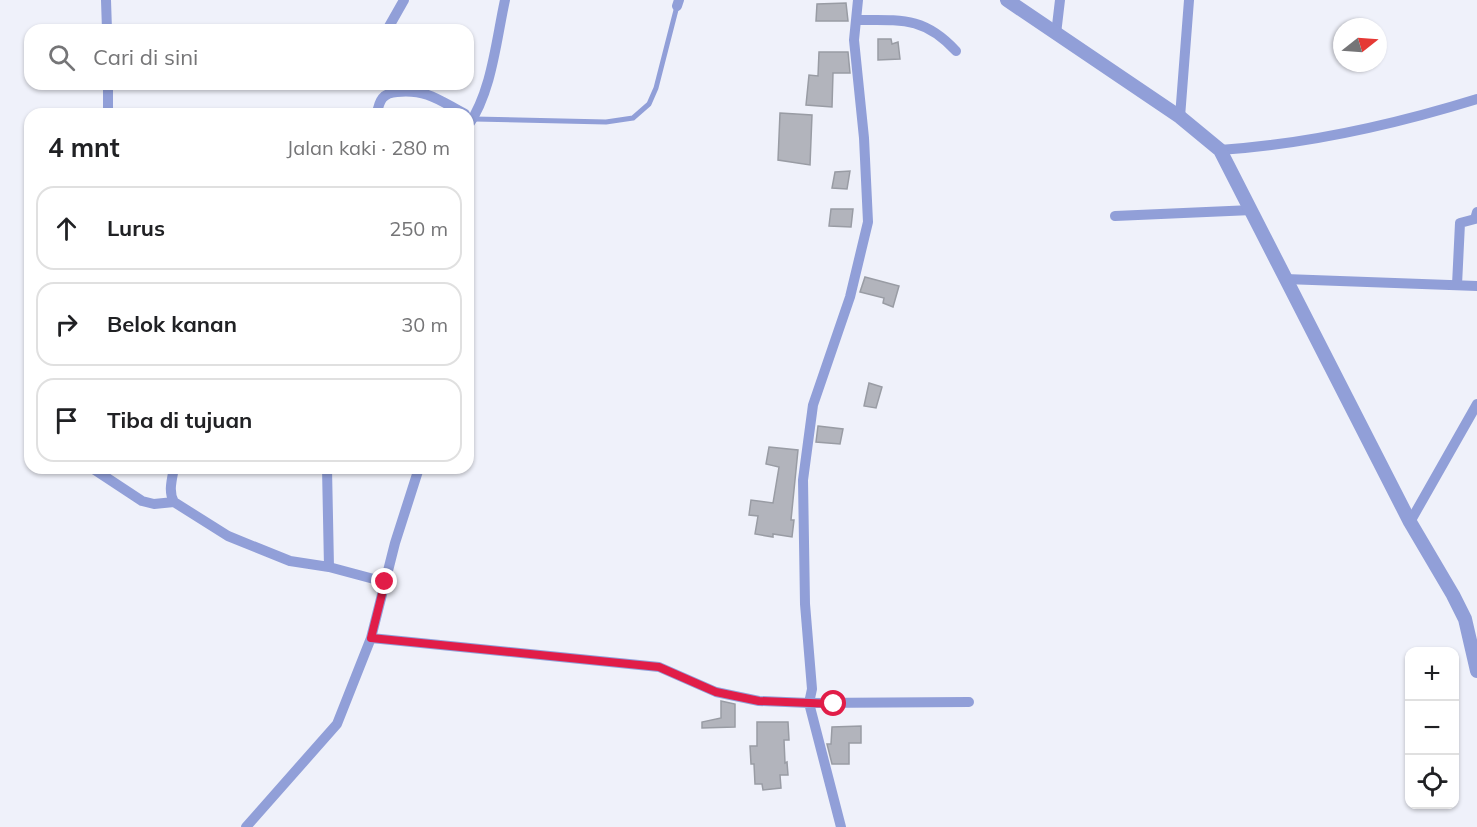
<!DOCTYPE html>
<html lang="id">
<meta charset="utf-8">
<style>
body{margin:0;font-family:Mulish,sans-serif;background:#f6f6f6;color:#202124}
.controls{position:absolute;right:18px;bottom:18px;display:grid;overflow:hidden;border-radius:12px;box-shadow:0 2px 4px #0004}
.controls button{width:54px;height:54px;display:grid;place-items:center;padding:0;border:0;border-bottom:2px solid #e0e0e0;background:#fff;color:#202124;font:30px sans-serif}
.compass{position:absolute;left:1333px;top:18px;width:54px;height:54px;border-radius:50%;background:#fff;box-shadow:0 2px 4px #0004;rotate:73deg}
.stop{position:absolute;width:18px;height:18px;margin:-14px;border:4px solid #e11d48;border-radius:50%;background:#fff}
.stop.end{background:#e11d48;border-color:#fff;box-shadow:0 2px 6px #0008}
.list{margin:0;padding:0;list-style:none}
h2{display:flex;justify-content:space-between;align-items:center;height:78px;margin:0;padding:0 24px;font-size:26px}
h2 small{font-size:20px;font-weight:400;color:#757577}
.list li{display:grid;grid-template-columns:39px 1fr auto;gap:18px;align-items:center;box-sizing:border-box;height:84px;margin:0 12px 12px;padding:0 12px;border:2px solid #e0e0e0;border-radius:18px}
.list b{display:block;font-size:22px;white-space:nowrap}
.list em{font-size:20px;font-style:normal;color:#757577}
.icon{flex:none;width:33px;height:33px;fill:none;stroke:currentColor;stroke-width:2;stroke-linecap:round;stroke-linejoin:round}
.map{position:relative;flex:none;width:1477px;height:827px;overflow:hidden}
.search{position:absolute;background:#fff;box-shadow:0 2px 4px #0004;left:24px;top:24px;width:450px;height:66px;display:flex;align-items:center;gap:15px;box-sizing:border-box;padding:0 21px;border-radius:18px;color:#757577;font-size:22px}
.panel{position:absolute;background:#fff;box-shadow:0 2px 4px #0004;left:24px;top:108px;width:450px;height:366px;border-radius:18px}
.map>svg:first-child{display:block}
</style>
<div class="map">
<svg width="1477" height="827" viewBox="0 0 1477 827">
<rect width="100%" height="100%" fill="#eff1fa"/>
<!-- building -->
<path fill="#b2b4bc" stroke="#999ca4" stroke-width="1.5" d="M 846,3 L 848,21 L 816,21 L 817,4 Z
M 878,39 L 891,39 L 892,44 L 898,42 L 900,59 L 878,60 Z
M 819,52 L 848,52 L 850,73 L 833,73 L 832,107 L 806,105 L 809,75 L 818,76 Z
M 780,113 L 812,115 L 810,165 L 778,160 Z
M 850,171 L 847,189 L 832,188 L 835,172 Z
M 831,209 L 853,209 L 851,227 L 829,226 Z
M 865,277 L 899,286 L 893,307 L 883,303 L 884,298 L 860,292 Z
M 869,383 L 882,387 L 876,408 L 864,406 Z
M 818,426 L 843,429 L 840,444 L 816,442 Z
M 769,447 L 798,450 L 791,520 L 794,520 L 792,537 L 773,534 L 773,537 L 755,534 L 758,516 L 749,515 L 751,500 L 773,503 L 779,467 L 766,464 Z
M 721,701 L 735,704 L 735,727 L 702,728 L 702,722 L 721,718 Z
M 757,722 L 788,722 L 789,740 L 784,740 L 785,763 L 787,762 L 788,775 L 780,775 L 781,788 L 763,790 L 762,784 L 755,784 L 754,764 L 751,764 L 750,746 L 757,746 Z
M 861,726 L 861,743 L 849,743 L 849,764 L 832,764 L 827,744 L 831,744 L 832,727 Z"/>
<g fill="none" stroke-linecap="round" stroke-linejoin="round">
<!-- service -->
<path stroke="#919fd8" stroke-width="5" d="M 474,119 L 606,122 L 633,118 L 649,104 L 656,88 L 677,6"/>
<!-- minor -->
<path stroke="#919fd8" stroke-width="10" d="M 106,0 L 107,30
M 677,6 L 679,0
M 856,20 C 900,20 924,16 956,51
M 387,30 L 404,0
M 1056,34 L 1060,0
M 108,114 L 108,84
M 377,114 C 379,100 383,93 397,92 C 428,89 440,101 465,114
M 1180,117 L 1189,0
M 468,126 C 492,91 496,41 505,0
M 1220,150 C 1308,144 1393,125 1477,99
M 1115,216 L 1252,210
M 1285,279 L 1477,286
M 1457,285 L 1460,223 L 1475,219 L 1477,212
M 92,468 L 142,501 L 154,504 L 174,502
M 174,468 C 172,479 168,492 174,502 L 228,536 L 290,561 L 329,567 L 385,582
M 327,468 L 329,567
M 419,468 L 395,543 L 371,638 L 659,667 L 716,692 L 759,701 L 809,703 L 812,689 L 805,604 L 803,480 L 813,405 L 850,297 L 868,222 L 864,138 L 854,40 L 858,0
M 1410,522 L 1477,404
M 246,827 L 337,724 L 371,638
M 841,827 L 809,703 L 969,702"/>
<!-- tertiary -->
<path stroke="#919fd8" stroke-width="14" d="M 1007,0 L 1180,117 L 1220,150 L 1410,522 L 1453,595 L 1465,619 L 1477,671"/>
</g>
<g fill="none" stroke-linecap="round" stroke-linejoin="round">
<!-- route -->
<path stroke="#e11d48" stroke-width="8" d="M 385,582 L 371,638 L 659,667 L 716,692 L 759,701 L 834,704"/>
</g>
</svg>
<div class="controls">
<button>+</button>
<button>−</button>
<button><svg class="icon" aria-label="locate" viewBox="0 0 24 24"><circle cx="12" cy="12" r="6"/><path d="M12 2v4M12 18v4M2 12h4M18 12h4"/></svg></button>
</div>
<svg class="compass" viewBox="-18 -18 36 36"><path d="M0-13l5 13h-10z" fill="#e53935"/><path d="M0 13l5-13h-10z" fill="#757577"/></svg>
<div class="stop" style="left:834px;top:704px"></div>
<div class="stop end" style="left:385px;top:582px"></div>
<div class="search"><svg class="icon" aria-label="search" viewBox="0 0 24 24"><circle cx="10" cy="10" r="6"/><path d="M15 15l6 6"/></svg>Cari di sini</div>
<section class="panel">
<h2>4 mnt<small>Jalan kaki · 280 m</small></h2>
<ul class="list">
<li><svg class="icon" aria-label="ahead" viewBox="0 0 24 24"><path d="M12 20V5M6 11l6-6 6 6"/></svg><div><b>Lurus</b></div><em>250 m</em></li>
<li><svg class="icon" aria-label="right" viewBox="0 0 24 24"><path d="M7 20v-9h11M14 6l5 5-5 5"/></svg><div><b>Belok kanan</b></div><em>30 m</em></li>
<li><svg class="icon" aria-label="arrive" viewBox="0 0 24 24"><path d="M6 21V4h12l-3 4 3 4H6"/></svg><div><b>Tiba di tujuan</b></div></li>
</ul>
</section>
</div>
